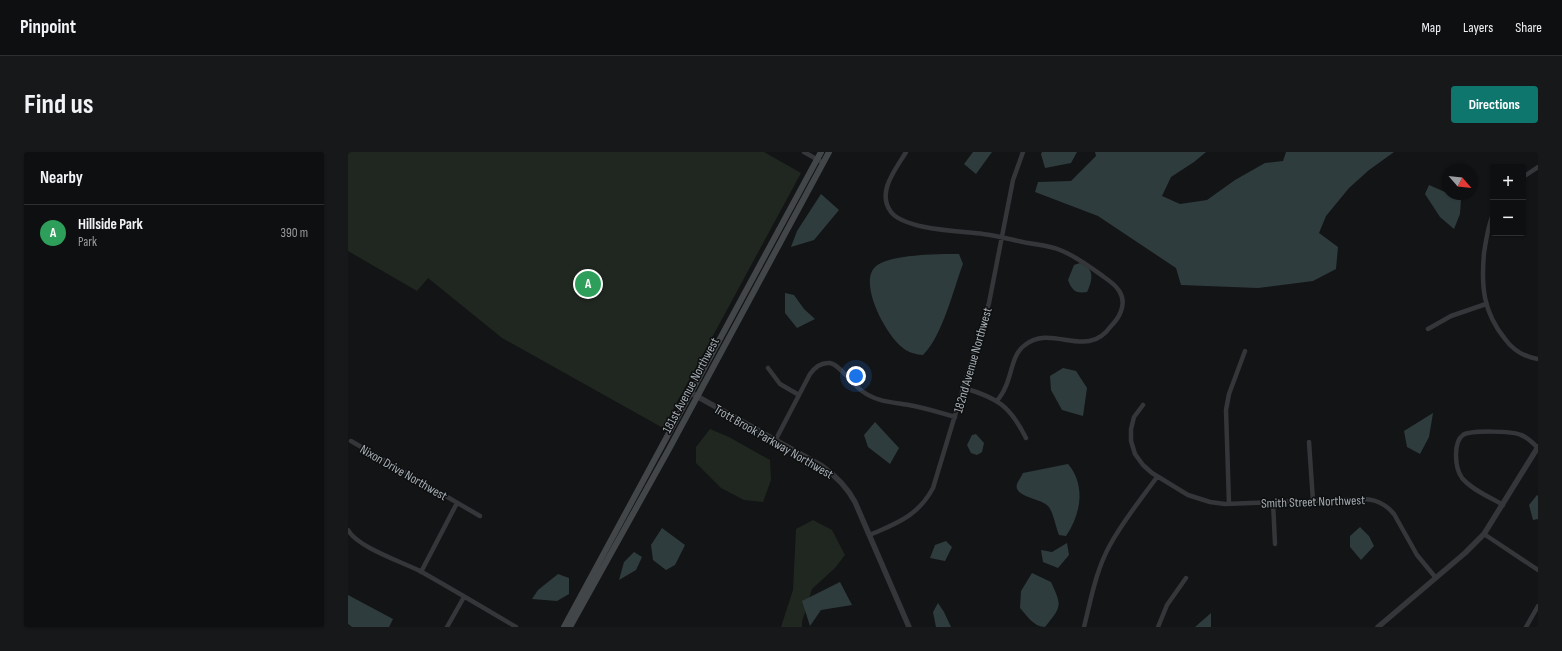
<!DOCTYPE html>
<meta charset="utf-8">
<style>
body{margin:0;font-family:"Sofia Sans Condensed",sans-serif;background:#171819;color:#f1f3f6}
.controls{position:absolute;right:12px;top:12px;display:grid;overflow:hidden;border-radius:4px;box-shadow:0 1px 3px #0004}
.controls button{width:36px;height:36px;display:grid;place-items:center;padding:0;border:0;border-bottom:1px solid #2e2f30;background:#0e0f10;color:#f1f3f6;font:20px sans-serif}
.compass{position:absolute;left:1094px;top:12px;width:36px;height:36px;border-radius:50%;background:#0e0f10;box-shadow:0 1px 3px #0004;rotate:118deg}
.you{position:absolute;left:508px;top:224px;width:14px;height:14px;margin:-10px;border:3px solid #fff;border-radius:50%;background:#1a73e8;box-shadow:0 0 0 6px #1a73e833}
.badge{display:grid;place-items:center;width:26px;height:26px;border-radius:50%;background:#0f766e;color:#fff;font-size:13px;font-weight:700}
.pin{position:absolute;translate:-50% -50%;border:2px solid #fff;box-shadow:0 1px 4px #0006}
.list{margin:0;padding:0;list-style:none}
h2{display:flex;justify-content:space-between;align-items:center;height:52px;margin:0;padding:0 16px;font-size:17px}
h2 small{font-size:13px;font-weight:400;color:#9b9c9f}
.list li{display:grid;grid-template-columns:26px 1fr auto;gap:12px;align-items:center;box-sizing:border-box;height:56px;padding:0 16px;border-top:1px solid #2e2f30}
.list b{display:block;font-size:15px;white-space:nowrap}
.list p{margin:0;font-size:13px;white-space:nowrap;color:#9b9c9f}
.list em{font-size:13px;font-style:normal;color:#9b9c9f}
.map{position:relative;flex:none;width:1190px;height:475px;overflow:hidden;border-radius:4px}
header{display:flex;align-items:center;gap:24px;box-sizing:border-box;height:56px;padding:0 20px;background:#0e0f10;border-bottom:1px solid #2e2f30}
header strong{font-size:19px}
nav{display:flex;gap:22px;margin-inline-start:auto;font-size:14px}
.intro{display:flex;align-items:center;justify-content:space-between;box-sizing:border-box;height:96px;padding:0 24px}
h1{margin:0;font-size:28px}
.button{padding:10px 18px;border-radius:4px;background:#0f766e;color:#fff;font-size:14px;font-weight:700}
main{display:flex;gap:24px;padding:0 24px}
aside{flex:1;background:#0e0f10;border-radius:4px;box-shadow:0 1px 3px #0004}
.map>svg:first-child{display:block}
</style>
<header>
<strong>Pinpoint</strong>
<nav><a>Map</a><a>Layers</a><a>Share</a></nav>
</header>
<div class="intro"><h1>Find us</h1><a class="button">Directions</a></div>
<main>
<aside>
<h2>Nearby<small></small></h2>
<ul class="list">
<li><span class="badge" style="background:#2e9e5b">A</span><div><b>Hillside Park</b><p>Park</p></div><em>390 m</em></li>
</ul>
</aside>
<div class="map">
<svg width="1190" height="475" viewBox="0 0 1190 475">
<rect width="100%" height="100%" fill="#131415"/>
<!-- green -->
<path fill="#202720" d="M 0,0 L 416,0 L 453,21 L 315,276 L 154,186 L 80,126 L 69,139 L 0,99 Z
M 362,277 L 381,285 L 422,308 L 423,328 L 415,350 L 396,348 L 373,336 L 348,311 L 348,295 Z
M 465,368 L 484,378 L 497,403 L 487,416 L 464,437 L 454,470 L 454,475 L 433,475 L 445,438 L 448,377 Z"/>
<!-- water -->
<path fill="#2f3c3e" d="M 625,0 L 644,0 L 628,22 L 616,12 Z
M 694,0 L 729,0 L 723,11 L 697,16 L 693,2 Z
M 747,0 L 858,0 L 846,10 L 823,25 L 814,44 L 832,52 L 859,48 L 887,28 L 917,11 L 935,9 L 938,0 L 1046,0 L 1021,18 L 1001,36 L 978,64 L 971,81 L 990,95 L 988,117 L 965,129 L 910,136 L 833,133 L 828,116 L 750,64 L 687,40 L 690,30 L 723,29 L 748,4 Z
M 1081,33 L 1113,47 L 1112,62 L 1106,77 L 1092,65 L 1077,42 Z
M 473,42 L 491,58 L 466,88 L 443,95 L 449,79 Z
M 611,102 L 615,112 C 605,138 595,183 575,203 C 569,203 559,200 555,196 C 539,185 510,132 527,115 C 540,102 592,102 611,102 Z
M 732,111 C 735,113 739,115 741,117 C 746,123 742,134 739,140 C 727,142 724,138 720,128 L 726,113 Z
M 437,141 L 446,143 L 456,157 L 467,167 L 449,176 L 437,161 Z
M 715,216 L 728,219 L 739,236 L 735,264 L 714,258 L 703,238 L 702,224 Z
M 1085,261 L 1081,285 L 1072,302 L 1059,295 L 1056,279 Z
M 527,270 L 551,296 L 542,312 L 520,295 L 516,283 Z
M 628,282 L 636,291 L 634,300 L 629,303 L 623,301 L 619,293 L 624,283 Z
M 720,312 C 738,333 733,362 718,384 L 711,383 C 708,376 705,359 700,354 C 693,346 665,345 669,332 C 670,329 673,325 675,321 Z
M 1189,343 L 1190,344 L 1190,367 L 1185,368 L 1181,353 Z
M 1012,375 L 1021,384 L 1026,394 L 1013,408 L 1002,395 L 1002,384 Z
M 314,376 L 337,393 L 327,413 L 318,418 L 305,408 L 303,393 Z
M 598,389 L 604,395 L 597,409 L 582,406 L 587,393 Z
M 719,391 L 721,403 L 710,416 L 695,410 L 693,398 L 704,400 Z
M 286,400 L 294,405 L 288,418 L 271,428 L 276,410 Z
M 684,421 L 703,430 C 714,454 714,454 697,475 C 686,475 679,464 672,456 L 673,439 Z
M 210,422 L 221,426 L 221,442 L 209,449 L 184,447 L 190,438 Z
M 492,430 L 504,453 L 473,458 L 462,474 L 454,449 Z
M 0,443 L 45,467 L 41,475 L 4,475 L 0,472 Z
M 590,451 L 596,460 L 603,475 L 588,475 L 585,460 Z
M 863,461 L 863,475 L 847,475 Z"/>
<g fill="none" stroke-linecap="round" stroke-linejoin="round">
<!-- minor -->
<path stroke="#343639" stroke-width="4.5" d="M 456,0 L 472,9
M 558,0 C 548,17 528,40 543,60 C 557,78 613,79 635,82 C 650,84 665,88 680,91 C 691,93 702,94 712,98 C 728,104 742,115 756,125 C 768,133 779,143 773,159 C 771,165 767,170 763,174 C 739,209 704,171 677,193 C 664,202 664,222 657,236 C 655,241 652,245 649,249
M 1175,25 L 1190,15
M 1145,62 C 1140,74 1138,88 1136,101 C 1133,134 1135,160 1157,187 C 1165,198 1177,205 1190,207
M 1080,177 L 1103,164 L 1138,152
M 420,216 L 432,232 L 451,243
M 616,236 C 650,246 662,254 678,286
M 795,253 L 786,265 L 783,277 L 783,289 L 787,302 L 795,313 L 804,321 L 840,343 L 862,350 L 877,352 L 1013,347 C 1027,347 1037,351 1046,362 L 1069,403 L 1088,426
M 3,289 L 132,364
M 427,289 L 462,222 C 467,215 473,210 482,211 C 492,213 504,232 514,239 C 530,251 547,250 566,254 C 580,257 594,261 607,265
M 961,290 L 965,349
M 925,350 L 927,392
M 881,352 L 878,258 L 881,242 L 897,199
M 1155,353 C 1142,345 1124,338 1114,326 C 1109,319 1108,311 1108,303 C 1108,296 1109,287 1115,283 C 1123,278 1164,279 1173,283 C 1179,285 1185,291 1190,296
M 0,378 C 9,395 54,410 72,419 C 104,437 136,456 168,475
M 1136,382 L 1190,418
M 522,383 C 549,371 570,364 585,336 L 641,151 L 665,28 L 675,0
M 73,420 L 109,351
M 99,475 L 116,445
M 736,475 C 743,447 748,418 762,393 C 775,369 793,347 809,325
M 810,475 L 819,453 L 838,426
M 1178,475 L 1190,454"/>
<!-- tertiary -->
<path stroke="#343639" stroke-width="5.5" d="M 343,241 L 474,314 C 488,324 499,335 507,350 L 561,475
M 1030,475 L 1117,401 L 1136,382 L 1190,295"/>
<!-- secondary -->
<path stroke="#434649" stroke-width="6" d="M 216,475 L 473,0
M 222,475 L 321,297 L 481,0"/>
</g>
<g text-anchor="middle" stroke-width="3" stroke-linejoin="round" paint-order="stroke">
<!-- street labels -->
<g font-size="13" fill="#a6aeb4" stroke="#0e0f10">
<text transform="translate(624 208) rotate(-74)" y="5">182nd Avenue Northwest</text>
<text transform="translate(342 233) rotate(-62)" y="5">181st Avenue Northwest</text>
<text transform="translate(426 289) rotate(30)" y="5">Trott Brook Parkway Northwest</text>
<text transform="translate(56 320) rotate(30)" y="5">Nixon Drive Northwest</text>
<text transform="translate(965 349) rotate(-2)" y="5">Smith Street Northwest</text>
</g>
</g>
</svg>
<div class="controls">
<button>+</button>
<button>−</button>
</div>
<svg class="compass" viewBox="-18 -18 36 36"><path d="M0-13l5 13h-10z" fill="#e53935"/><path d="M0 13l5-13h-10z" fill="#9b9c9f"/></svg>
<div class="you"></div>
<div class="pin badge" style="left:240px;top:132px;background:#2e9e5b">A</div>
</div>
</main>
